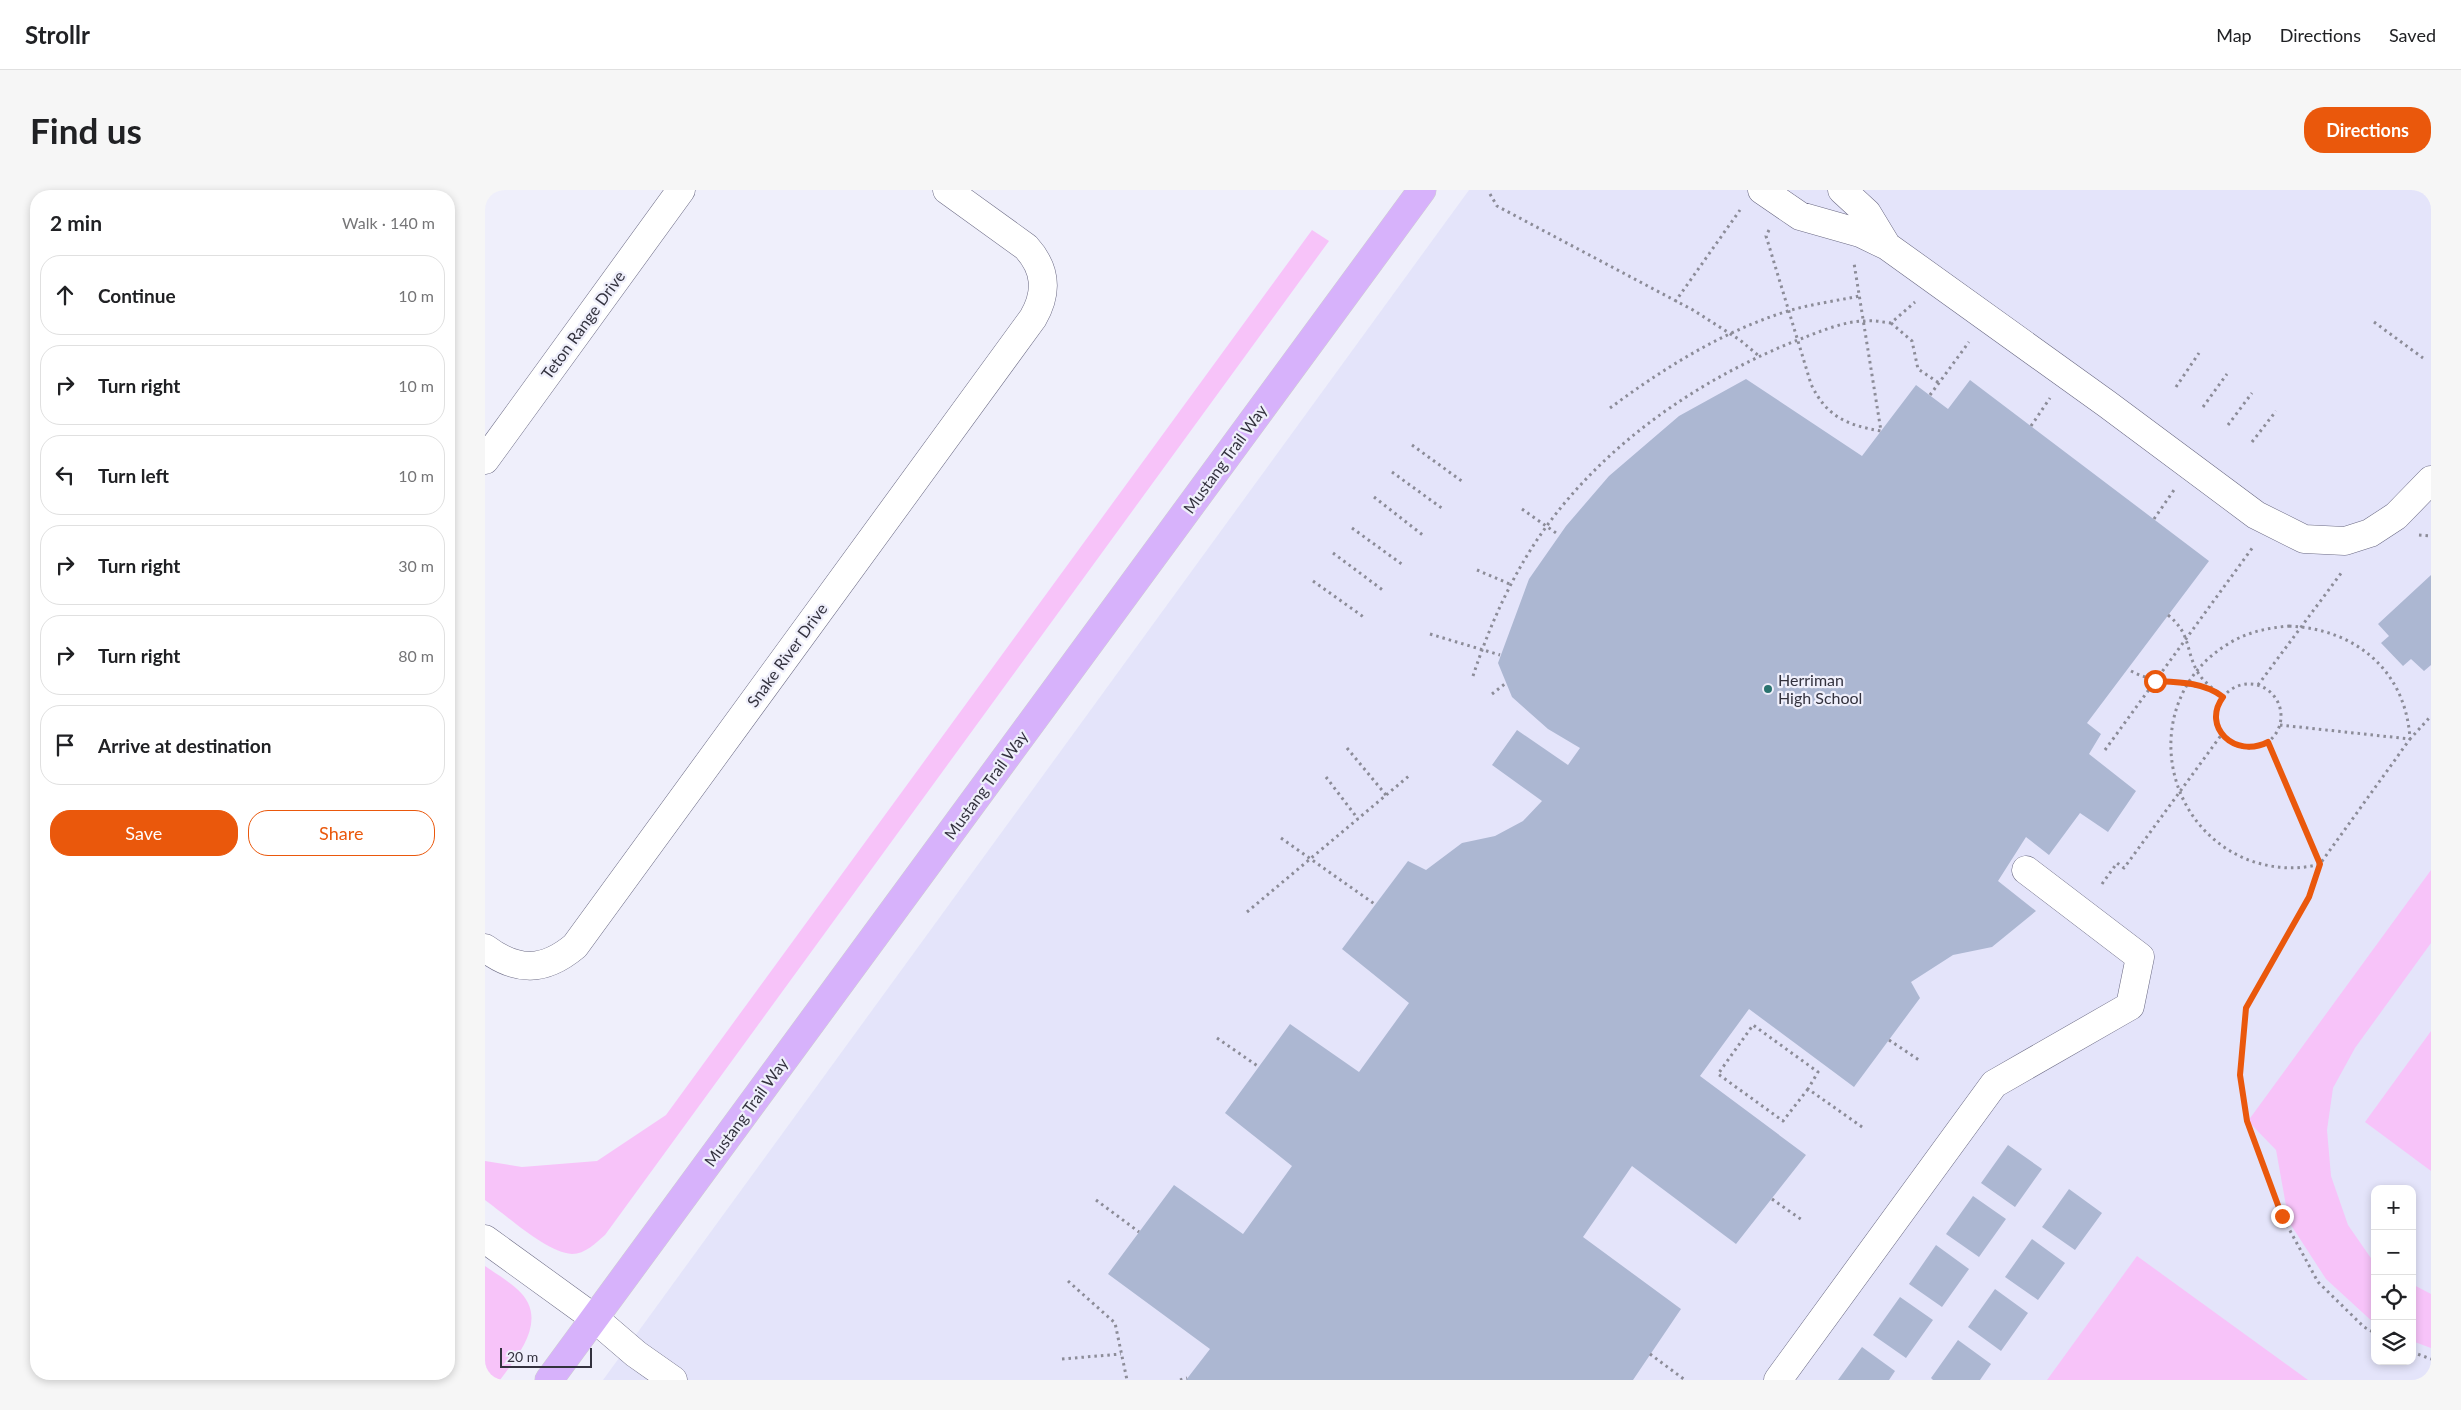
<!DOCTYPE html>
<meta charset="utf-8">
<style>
body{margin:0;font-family:Lato,sans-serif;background:#f6f6f6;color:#202124}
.controls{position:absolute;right:15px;bottom:15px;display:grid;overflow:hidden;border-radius:10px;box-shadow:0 2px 8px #0003}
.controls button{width:45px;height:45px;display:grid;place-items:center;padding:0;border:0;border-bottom:1px solid #e0e0e0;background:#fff;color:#202124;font:25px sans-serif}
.scale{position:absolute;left:15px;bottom:12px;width:92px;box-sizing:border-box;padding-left:5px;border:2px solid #33323e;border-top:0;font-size:14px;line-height:18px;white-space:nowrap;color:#33323e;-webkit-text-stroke:4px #efeffb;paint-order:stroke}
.stop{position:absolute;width:15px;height:15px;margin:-11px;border:4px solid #ea580c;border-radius:50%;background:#fff}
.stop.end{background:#ea580c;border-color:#fff;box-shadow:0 1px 5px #0008}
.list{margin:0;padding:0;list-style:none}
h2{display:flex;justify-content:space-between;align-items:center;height:65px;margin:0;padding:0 20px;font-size:21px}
h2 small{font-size:16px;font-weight:400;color:#757577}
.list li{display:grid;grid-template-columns:32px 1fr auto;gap:15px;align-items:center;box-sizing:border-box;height:80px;margin:0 10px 10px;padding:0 10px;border:1px solid #e0e0e0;border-radius:20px}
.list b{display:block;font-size:19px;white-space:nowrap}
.list em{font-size:16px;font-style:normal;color:#757577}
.actions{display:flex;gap:10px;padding:15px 20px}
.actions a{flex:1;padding:11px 0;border:1px solid #ea580c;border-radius:20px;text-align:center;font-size:18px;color:#ea580c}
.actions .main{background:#ea580c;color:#fff}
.icon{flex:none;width:28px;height:28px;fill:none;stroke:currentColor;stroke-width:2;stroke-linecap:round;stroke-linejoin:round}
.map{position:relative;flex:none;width:1946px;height:1190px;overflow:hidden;border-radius:20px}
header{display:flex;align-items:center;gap:30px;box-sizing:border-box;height:70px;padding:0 25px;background:#fff;border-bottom:1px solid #e0e0e0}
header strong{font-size:24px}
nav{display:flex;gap:28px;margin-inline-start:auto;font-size:18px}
.intro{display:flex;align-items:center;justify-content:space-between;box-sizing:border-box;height:120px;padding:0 30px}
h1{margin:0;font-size:35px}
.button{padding:12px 22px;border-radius:20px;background:#ea580c;color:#fff;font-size:18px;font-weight:700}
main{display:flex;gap:30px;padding:0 30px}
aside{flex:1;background:#fff;border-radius:20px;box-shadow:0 2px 8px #0003}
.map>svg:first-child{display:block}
</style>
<header>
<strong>Strollr</strong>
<nav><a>Map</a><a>Directions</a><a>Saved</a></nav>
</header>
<div class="intro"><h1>Find us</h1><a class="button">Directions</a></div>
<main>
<aside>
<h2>2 min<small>Walk · 140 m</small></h2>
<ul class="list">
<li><svg class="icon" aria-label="ahead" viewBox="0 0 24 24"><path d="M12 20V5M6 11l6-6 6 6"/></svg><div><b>Continue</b></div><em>10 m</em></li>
<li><svg class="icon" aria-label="right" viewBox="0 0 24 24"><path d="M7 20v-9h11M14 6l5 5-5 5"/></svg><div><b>Turn right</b></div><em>10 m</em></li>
<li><svg class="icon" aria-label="left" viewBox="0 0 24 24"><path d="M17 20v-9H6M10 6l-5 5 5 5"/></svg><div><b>Turn left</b></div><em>10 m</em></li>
<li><svg class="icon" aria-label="right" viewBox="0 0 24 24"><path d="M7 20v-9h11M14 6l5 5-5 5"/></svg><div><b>Turn right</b></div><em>30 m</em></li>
<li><svg class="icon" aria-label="right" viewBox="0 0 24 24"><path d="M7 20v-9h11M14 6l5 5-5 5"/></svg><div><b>Turn right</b></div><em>80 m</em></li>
<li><svg class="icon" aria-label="arrive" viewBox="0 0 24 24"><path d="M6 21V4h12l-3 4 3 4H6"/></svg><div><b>Arrive at destination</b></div></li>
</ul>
<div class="actions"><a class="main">Save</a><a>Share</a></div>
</aside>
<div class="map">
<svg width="1946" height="1190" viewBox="0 0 1946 1190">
<rect width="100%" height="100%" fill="#efeffb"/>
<!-- built -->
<path fill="#e4e4fa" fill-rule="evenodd" d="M 984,0 L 1946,0 L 1946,1190 L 118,1190 ZM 1890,999 L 1927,999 L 1927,1171 L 1890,1171 Z"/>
<!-- green -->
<path fill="#f7c3f9" d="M 827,40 L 844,51 L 120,1045 C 111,1053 100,1064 87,1064 C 62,1063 21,1025 0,1010 L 0,971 L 37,977 L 112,971 L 181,925 Z
M 1946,680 L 1946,753 L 1870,858 L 1848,898 L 1842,940 L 1846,986 L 1863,1035 L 1890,1074 L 1890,1134 L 1841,1089 L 1804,1032 L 1791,960 L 1763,931 Z
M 1946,841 L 1946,981 L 1880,932 Z
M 1652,1066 L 1823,1190 L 1562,1190 Z
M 0,1076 C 10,1083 22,1090 32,1099 C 65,1128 34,1164 15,1190 L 0,1190 Z
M 1927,1094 L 1946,1104 L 1946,1158 L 1927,1151 Z"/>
<!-- building -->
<path fill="#acb7d2" d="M 1261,189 L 1377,266 L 1431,195 L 1463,219 L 1485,190 L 1724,371 L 1602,533 L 1616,544 L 1604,564 L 1651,601 L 1623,642 L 1595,623 L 1564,665 L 1541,647 L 1513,691 L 1551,721 L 1507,757 L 1468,765 L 1426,792 L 1435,808 L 1369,897 L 1264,819 L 1215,886 L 1321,965 L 1251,1054 L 1147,976 L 1098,1047 L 1196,1119 L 1148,1190 L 701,1190 L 725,1159 L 623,1084 L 689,995 L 758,1044 L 807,976 L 740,923 L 805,834 L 874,882 L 924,813 L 857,759 L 923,671 L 941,680 L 977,653 L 1010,646 L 1038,631 L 1057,611 L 1007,575 L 1032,540 L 1083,575 L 1095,558 L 1063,539 L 1027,507 L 1013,473 L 1044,389 L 1081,336 L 1124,286 L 1194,226 Z
M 1946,385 L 1946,475 L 1939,481 L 1926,469 L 1918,476 L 1896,453 L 1904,446 L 1893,434 Z
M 1523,955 L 1557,979 L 1530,1017 L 1496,993 Z
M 1584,999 L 1617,1023 L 1590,1060 L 1557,1037 Z
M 1488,1006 L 1521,1029 L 1494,1067 L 1461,1044 Z
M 1547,1049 L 1580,1073 L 1553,1110 L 1520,1087 Z
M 1451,1055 L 1484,1079 L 1457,1117 L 1424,1094 Z
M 1510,1099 L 1543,1123 L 1516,1161 L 1483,1137 Z
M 1415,1107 L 1448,1130 L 1421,1168 L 1388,1145 Z
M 1473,1150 L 1506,1174 L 1495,1190 L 1448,1190 L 1446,1188 Z
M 1377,1157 L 1410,1181 L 1404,1190 L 1353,1190 Z"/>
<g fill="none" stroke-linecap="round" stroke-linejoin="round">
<!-- minor casing -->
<g stroke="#6b6a84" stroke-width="29">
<path id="minor" d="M 1277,0 L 1315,26 L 1375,43 L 1402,56 L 1622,214 L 1771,325 L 1819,349 L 1860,351 L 1885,343 L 1911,326 L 1946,290
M 1357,0 L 1382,23 L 1402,56
M 0,270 L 196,0
M 0,758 C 32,782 59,782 90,756 L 548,128 C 563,102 561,79 541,57 L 462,0
M 0,1049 L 109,1128 L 151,1164 L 188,1190
M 1293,1190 L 1509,894 L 1645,816 L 1655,767 L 1541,680"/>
</g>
<!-- major casing -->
<g stroke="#ceced1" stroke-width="29">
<path id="major" d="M 64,1190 L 937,0"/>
</g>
<!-- path -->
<path stroke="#8c8c98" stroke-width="3" stroke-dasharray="2.5 4" stroke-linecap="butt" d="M 1005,4 L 1012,16 L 1208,120 L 1255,150 L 1274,166
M 1284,40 L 1281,46 L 1326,194 C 1341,226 1361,235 1396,241 L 1369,73
M 1190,112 L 1255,20
M 1889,132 L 1938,168
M 1406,133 L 1427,151 L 1433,179 L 1454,193
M 1691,197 L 1714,163
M 1445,205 L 1484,152
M 1718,217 L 1742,184
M 1125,218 C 1179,178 1238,141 1303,121 C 1326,114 1351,111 1374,106
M 1743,235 L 1767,203
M 1546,236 L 1565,208
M 1767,252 L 1791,221
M 927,255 L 978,292
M 907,282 L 958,319
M 889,307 L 939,346
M 1037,319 L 1074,345
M 1669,329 L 1689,300
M 867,338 L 918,375
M 1934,345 L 1946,346
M 848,363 L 899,401
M 992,380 L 1027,395
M 828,391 L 880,428
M 1683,425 C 1706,444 1700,458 1712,481 C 1718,492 1729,499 1738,507
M 1804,436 C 1871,439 1921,481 1925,549 L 1835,674 C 1810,681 1784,678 1761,669 C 1671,631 1658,505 1743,454 C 1762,442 1782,438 1804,436 Z
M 945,444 L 1015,465
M 1646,481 C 1672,495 1702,491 1729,501
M 988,486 C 1005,434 1029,381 1061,337 C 1124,250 1219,186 1318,148 C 1336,141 1360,131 1380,131 C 1388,130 1397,132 1406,133 L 1430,112
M1732 526a32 32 0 1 1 64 0a32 32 0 1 1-64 0Z
M 1773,495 L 1857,382
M 1007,504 L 1021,493
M 1795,535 L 1925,549 L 1946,526
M 1783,552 L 1835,674 L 1824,707 L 1761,818 L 1755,885 L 1763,931 L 1797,1026 L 1833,1092 L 1879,1137 L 1890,1143
M 862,558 L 901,605
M 1620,560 L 1768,357
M 841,587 L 873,629
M 796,648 L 891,715
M 1617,694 L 1632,673 L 1639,678 L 1737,544
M 762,722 L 925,585
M 732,848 L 774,877
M 1404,850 L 1434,870
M 1323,899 L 1298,931 L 1233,884 L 1268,835 L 1333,882 L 1323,899 L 1380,939
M 1287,1009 L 1317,1030
M 611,1010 L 654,1042
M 583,1091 L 630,1133 L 642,1190
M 1927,1162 L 1946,1169
M 1165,1164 L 1200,1190
M 577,1169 L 636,1164
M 695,1190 L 702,1188"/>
<!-- minor -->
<use href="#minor" stroke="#fff" stroke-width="28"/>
<!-- major -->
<use href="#major" stroke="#d7b2fb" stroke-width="28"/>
</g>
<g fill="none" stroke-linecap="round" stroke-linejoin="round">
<!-- route -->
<path stroke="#ea580c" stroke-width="6" d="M 1670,491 C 1692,492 1720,492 1738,507 C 1716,537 1750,569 1783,552 L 1835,674 L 1824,707 L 1761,818 L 1755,885 L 1762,931 L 1797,1026"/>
</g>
<!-- markers -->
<circle fill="#2a736f" stroke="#efeffb" stroke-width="2" cx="1283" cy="499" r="5"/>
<g text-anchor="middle" stroke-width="4.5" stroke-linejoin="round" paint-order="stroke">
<!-- street labels -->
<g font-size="16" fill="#33323e" stroke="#efeffb">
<text transform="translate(98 135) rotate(-54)" y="6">Teton Range Drive</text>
<text transform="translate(740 269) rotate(-54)" y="6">Mustang Trail Way</text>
<text transform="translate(302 465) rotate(-54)" y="6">Snake River Drive</text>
<text transform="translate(501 595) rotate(-54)" y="6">Mustang Trail Way</text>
<text transform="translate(261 922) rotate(-54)" y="6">Mustang Trail Way</text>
</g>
<!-- poi labels -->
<g font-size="16" fill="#33323e" stroke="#efeffb" text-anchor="start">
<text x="1293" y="496">Herriman<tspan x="1293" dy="18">High School</tspan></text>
</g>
</g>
</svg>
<div class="controls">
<button>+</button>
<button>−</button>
<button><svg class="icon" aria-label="locate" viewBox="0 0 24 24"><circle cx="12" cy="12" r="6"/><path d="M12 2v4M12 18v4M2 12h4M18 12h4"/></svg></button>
<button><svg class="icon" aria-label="layers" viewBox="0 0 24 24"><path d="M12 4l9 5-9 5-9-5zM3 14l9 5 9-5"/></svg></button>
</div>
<div class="scale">20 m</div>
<div class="stop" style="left:1670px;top:491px"></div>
<div class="stop end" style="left:1797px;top:1026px"></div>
</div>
</main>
